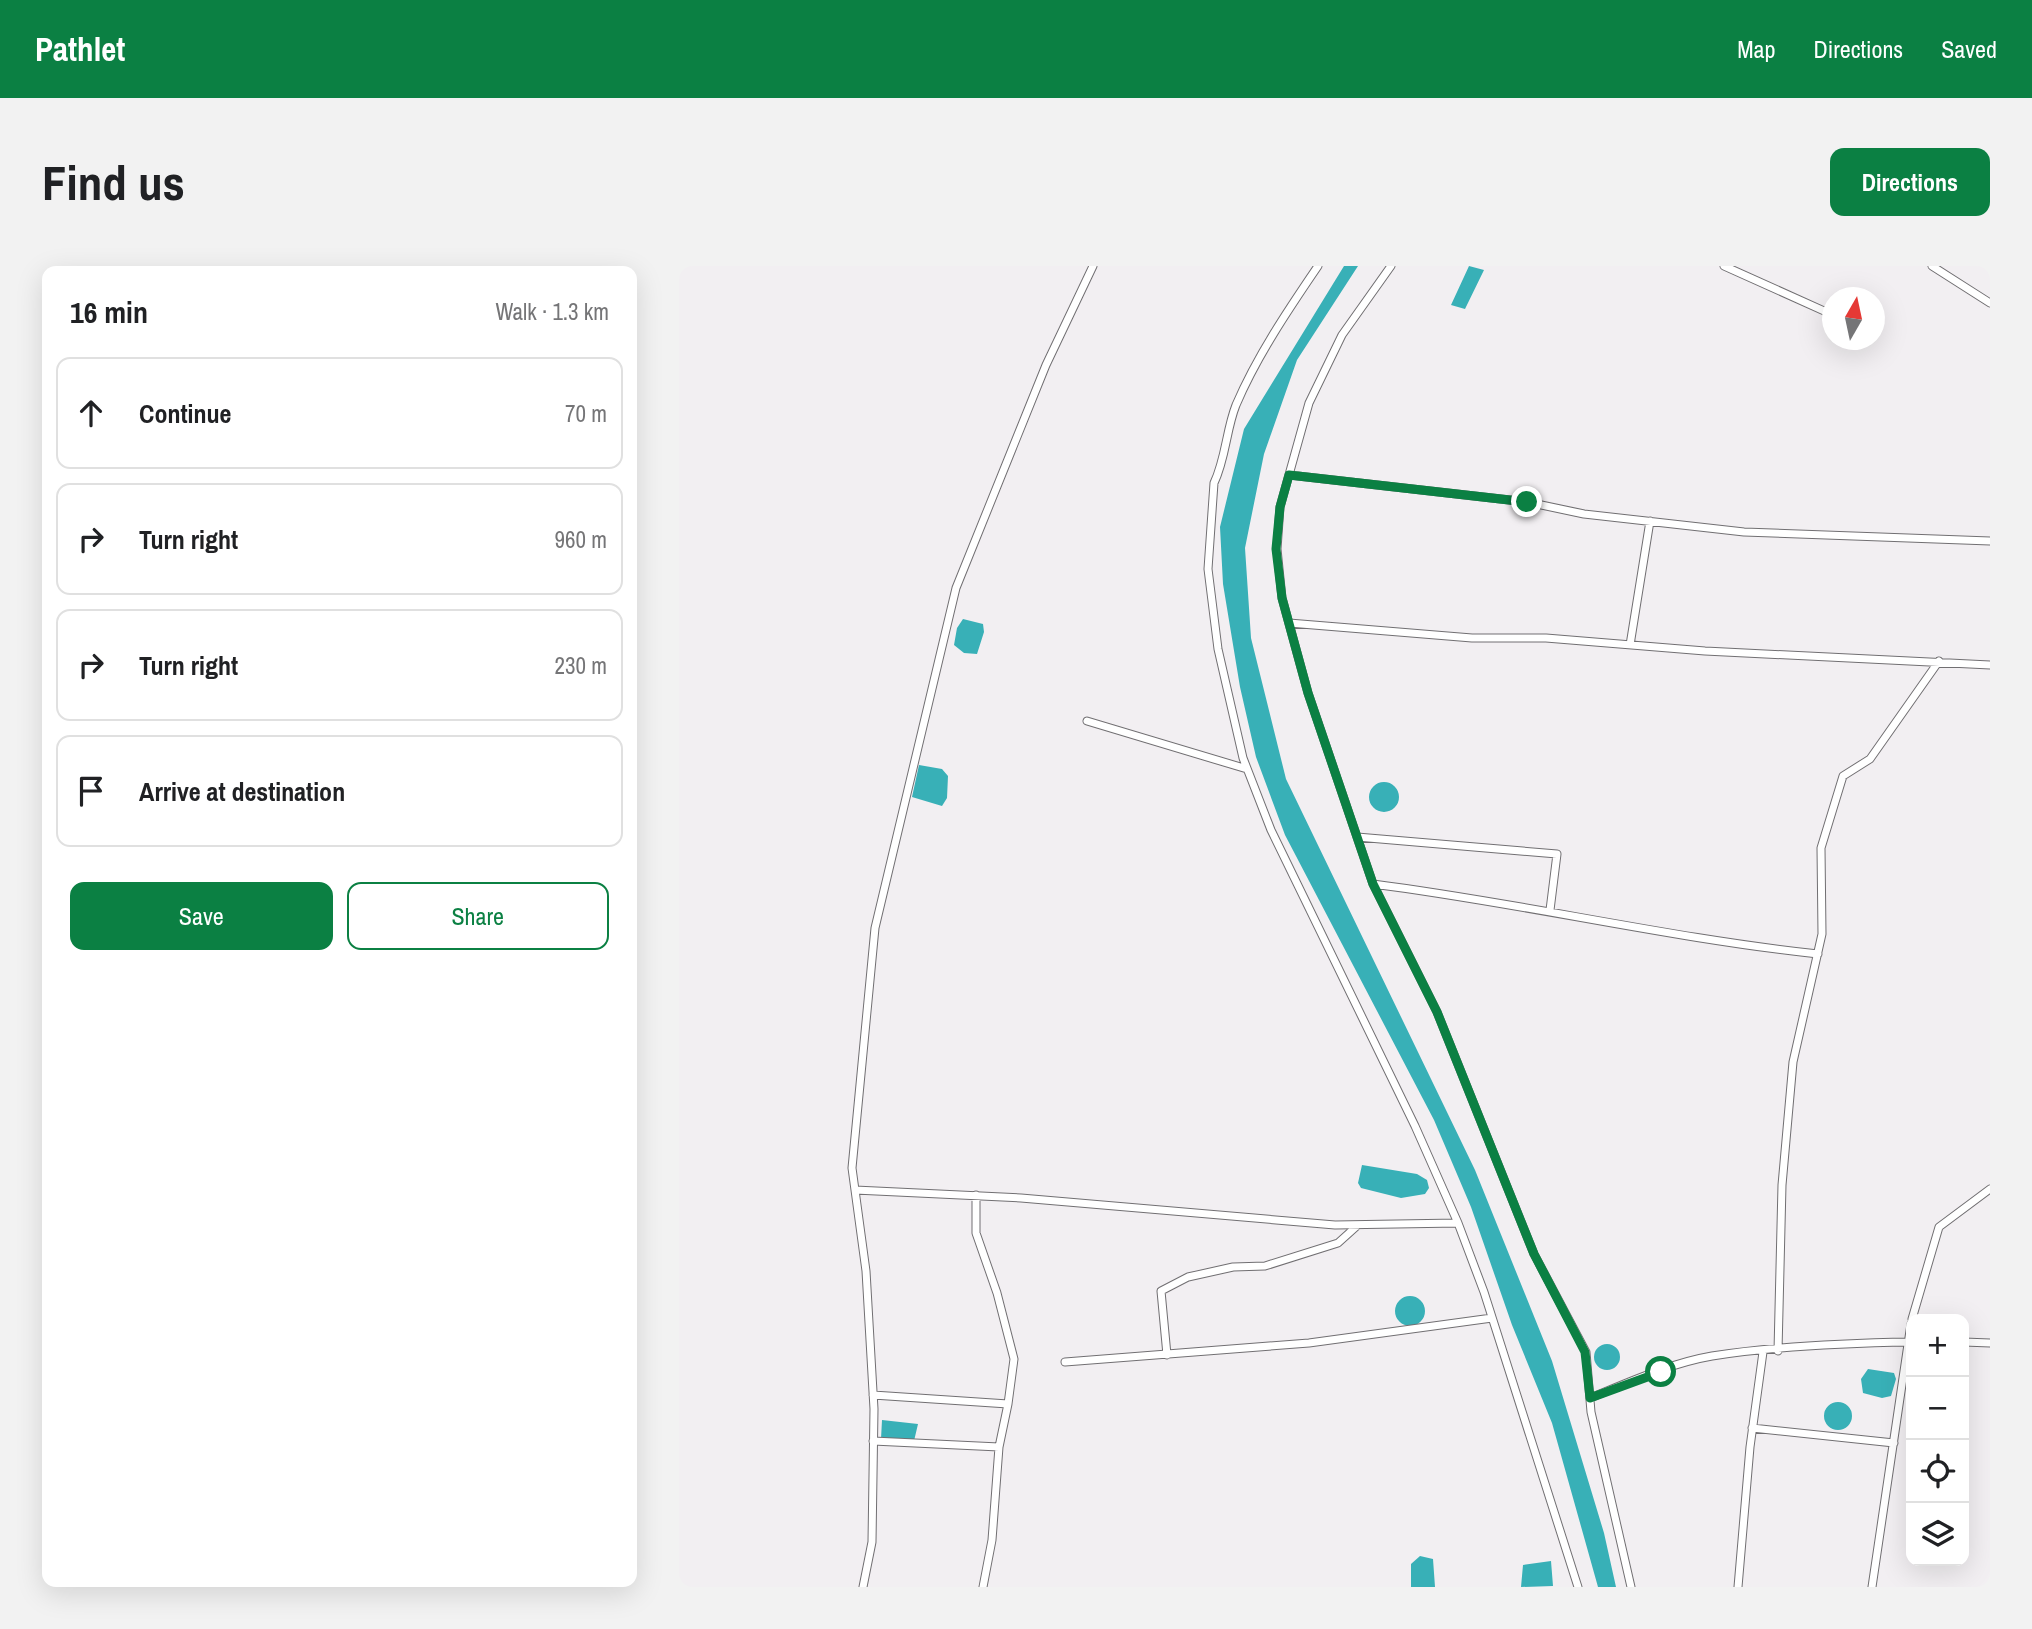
<!DOCTYPE html>
<meta charset="utf-8">
<style>
body{margin:0;font-family:"Archivo Narrow",sans-serif;background:#f2f2f2;color:#202124}
.controls{position:absolute;right:21px;bottom:21px;display:grid;overflow:hidden;border-radius:14px;box-shadow:0 7px 28px #0002}
.controls button{width:63px;height:63px;display:grid;place-items:center;padding:0;border:0;border-bottom:2px solid #e0e0e0;background:#fff;color:#202124;font:35px sans-serif}
.compass{position:absolute;left:1143px;top:21px;width:63px;height:63px;border-radius:50%;background:#fff;box-shadow:0 7px 28px #0002;rotate:9deg}
.stop{position:absolute;width:21px;height:21px;margin:-16px;border:5px solid #0b8043;border-radius:50%;background:#fff}
.stop.end{background:#0b8043;border-color:#fff;box-shadow:0 2px 7px #0008}
.list{margin:0;padding:0;list-style:none}
h2{display:flex;justify-content:space-between;align-items:center;height:91px;margin:0;padding:0 28px;font-size:30px}
h2 small{font-size:23px;font-weight:400;color:#757577}
.list li{display:grid;grid-template-columns:46px 1fr auto;gap:21px;align-items:center;box-sizing:border-box;height:112px;margin:0 14px 14px;padding:0 14px;border:2px solid #e0e0e0;border-radius:14px}
.list b{display:block;font-size:26px;white-space:nowrap}
.list em{font-size:23px;font-style:normal;color:#757577}
.actions{display:flex;gap:14px;padding:21px 28px}
.actions a{flex:1;padding:16px 0;border:2px solid #0b8043;border-radius:14px;text-align:center;font-size:24px;color:#0b8043}
.actions .main{background:#0b8043;color:#fff}
.icon{flex:none;width:38px;height:38px;fill:none;stroke:currentColor;stroke-width:2;stroke-linecap:round;stroke-linejoin:round}
.map{position:relative;flex:none;width:1311px;height:1321px;overflow:hidden;border-radius:14px}
header{display:flex;align-items:center;gap:42px;box-sizing:border-box;height:98px;padding:0 35px;background:#0b8043;color:#fff}
header strong{font-size:33px}
nav{display:flex;gap:38px;margin-inline-start:auto;font-size:24px}
.intro{display:flex;align-items:center;justify-content:space-between;box-sizing:border-box;height:168px;padding:0 42px}
h1{margin:0;font-size:49px}
.button{padding:18px 32px;border-radius:14px;background:#0b8043;color:#fff;font-size:24px;font-weight:700}
main{display:flex;gap:42px;padding:0 42px}
aside{flex:1;background:#fff;border-radius:14px;box-shadow:0 7px 28px #0002}
.map>svg:first-child{display:block}
</style>
<header>
<strong>Pathlet</strong>
<nav><a>Map</a><a>Directions</a><a>Saved</a></nav>
</header>
<div class="intro"><h1>Find us</h1><a class="button">Directions</a></div>
<main>
<aside>
<h2>16 min<small>Walk · 1.3 km</small></h2>
<ul class="list">
<li><svg class="icon" aria-label="ahead" viewBox="0 0 24 24"><path d="M12 20V5M6 11l6-6 6 6"/></svg><div><b>Continue</b></div><em>70 m</em></li>
<li><svg class="icon" aria-label="right" viewBox="0 0 24 24"><path d="M7 20v-9h11M14 6l5 5-5 5"/></svg><div><b>Turn right</b></div><em>960 m</em></li>
<li><svg class="icon" aria-label="right" viewBox="0 0 24 24"><path d="M7 20v-9h11M14 6l5 5-5 5"/></svg><div><b>Turn right</b></div><em>230 m</em></li>
<li><svg class="icon" aria-label="arrive" viewBox="0 0 24 24"><path d="M6 21V4h12l-3 4 3 4H6"/></svg><div><b>Arrive at destination</b></div></li>
</ul>
<div class="actions"><a class="main">Save</a><a>Share</a></div>
</aside>
<div class="map">
<svg width="1311" height="1321" viewBox="0 0 1311 1321">
<rect width="100%" height="100%" fill="#f2eff2"/>
<!-- water -->
<path fill="#38b0b7" d="M 665,0 L 679,0 L 618,94 L 585,188 L 566,282 L 572,372 L 607,513 L 796,904 L 873,1095 L 925,1267 L 937,1321 L 919,1321 L 873,1157 L 833,1059 L 792,941 L 755,854 L 606,569 L 577,491 L 561,421 L 544,318 L 541,261 L 565,163 Z
M 790,0 L 805,4 L 786,43 L 772,39 Z
M 284,353 L 304,358 L 305,366 L 298,388 L 285,387 L 275,379 L 278,362 Z
M 240,499 L 263,503 L 269,510 L 268,532 L 263,540 L 233,531 Z
M690 531a15 15 0 1 1 30 0a15 15 0 1 1-30 0Z
M 683,899 L 738,908 L 748,914 L 750,922 L 746,928 L 722,932 L 682,922 L 679,917 Z
M716 1045a15 15 0 1 1 30 0a15 15 0 1 1-30 0Z
M915 1091a13 13 0 1 1 26 0a13 13 0 1 1-26 0Z
M 1189,1103 L 1215,1107 L 1217,1113 L 1212,1130 L 1203,1132 L 1184,1127 L 1182,1113 Z
M1145 1150a14 14 0 1 1 28 0a14 14 0 1 1-28 0Z
M 203,1154 L 239,1158 L 235,1175 L 202,1173 Z
M 741,1290 L 754,1293 L 756,1321 L 732,1321 L 732,1298 Z
M 872,1295 L 874,1320 L 842,1321 L 844,1299 Z"/>
<g fill="none" stroke-linecap="round" stroke-linejoin="round">
<!-- street casing -->
<g stroke="#716f72" stroke-width="9">
<path id="street" d="M 639,0 C 609,44 578,90 557,139 C 547,164 547,192 535,217 L 529,303 L 539,383 L 564,492 L 592,564 L 736,860 L 779,957
M 712,0 L 663,69 L 630,137 L 601,241 L 598,283 L 603,332 L 629,427 L 694,618 L 758,746 L 855,988 L 907,1086 L 912,1146 L 952,1321
M 1045,0 L 1154,49
M 1253,0 L 1311,37
M 610,209 L 848,236 L 905,248 L 1065,266 L 1311,275
M 610,357 L 793,372 L 867,372 L 1026,385 L 1311,399
M 951,379 L 971,255
M 408,455 L 568,503
M 678,571 L 878,588 L 871,644
M 694,618 C 843,637 990,672 1139,688
M 176,924 L 342,932 L 656,959 L 779,957 L 805,1026 L 899,1321
M 1233,1053 L 1260,961 L 1311,923
M 1285,1076 L 1311,1077
M 1099,1085 L 1103,919 L 1114,796 L 1143,668 L 1142,582 L 1164,510 L 1191,493 L 1260,395
M 488,1089 L 482,1025 L 509,1011 L 554,1001 L 586,1000 L 659,977 L 679,959
M 386,1096 L 630,1077 L 813,1052
M 194,1129 L 329,1138 L 335,1093 L 318,1027 L 297,967 L 297,929
M 911,1132 C 950,1116 992,1097 1033,1090 C 1096,1080 1169,1077 1232,1076
M 1073,1162 L 1215,1177
M 194,1175 L 320,1181 L 313,1274 L 304,1321
M 320,1181 L 329,1138
M 184,1321 L 193,1276 L 195,1143 L 187,1005 L 173,902 L 196,662 L 277,322 L 367,99 L 414,0
M 1059,1321 L 1071,1181 L 1084,1086
M 1193,1321 L 1232,1058"/>
</g>
<!-- street -->
<use href="#street" stroke="#fff" stroke-width="7"/>
</g>
<g fill="none" stroke-linecap="round" stroke-linejoin="round">
<!-- route -->
<path stroke="#0b8043" stroke-width="9" d="M 848,236 L 610,209 L 601,241 L 597,283 L 603,332 L 629,427 L 694,618 L 758,746 L 855,988 L 906,1086 L 911,1132 L 982,1106"/>
</g>
</svg>
<div class="controls">
<button>+</button>
<button>−</button>
<button><svg class="icon" aria-label="locate" viewBox="0 0 24 24"><circle cx="12" cy="12" r="6"/><path d="M12 2v4M12 18v4M2 12h4M18 12h4"/></svg></button>
<button><svg class="icon" aria-label="layers" viewBox="0 0 24 24"><path d="M12 4l9 5-9 5-9-5zM3 14l9 5 9-5"/></svg></button>
</div>
<svg class="compass" viewBox="-18 -18 36 36"><path d="M0-13l5 13h-10z" fill="#e53935"/><path d="M0 13l5-13h-10z" fill="#757577"/></svg>
<div class="stop" style="left:982px;top:1106px"></div>
<div class="stop end" style="left:848px;top:236px"></div>
</div>
</main>
